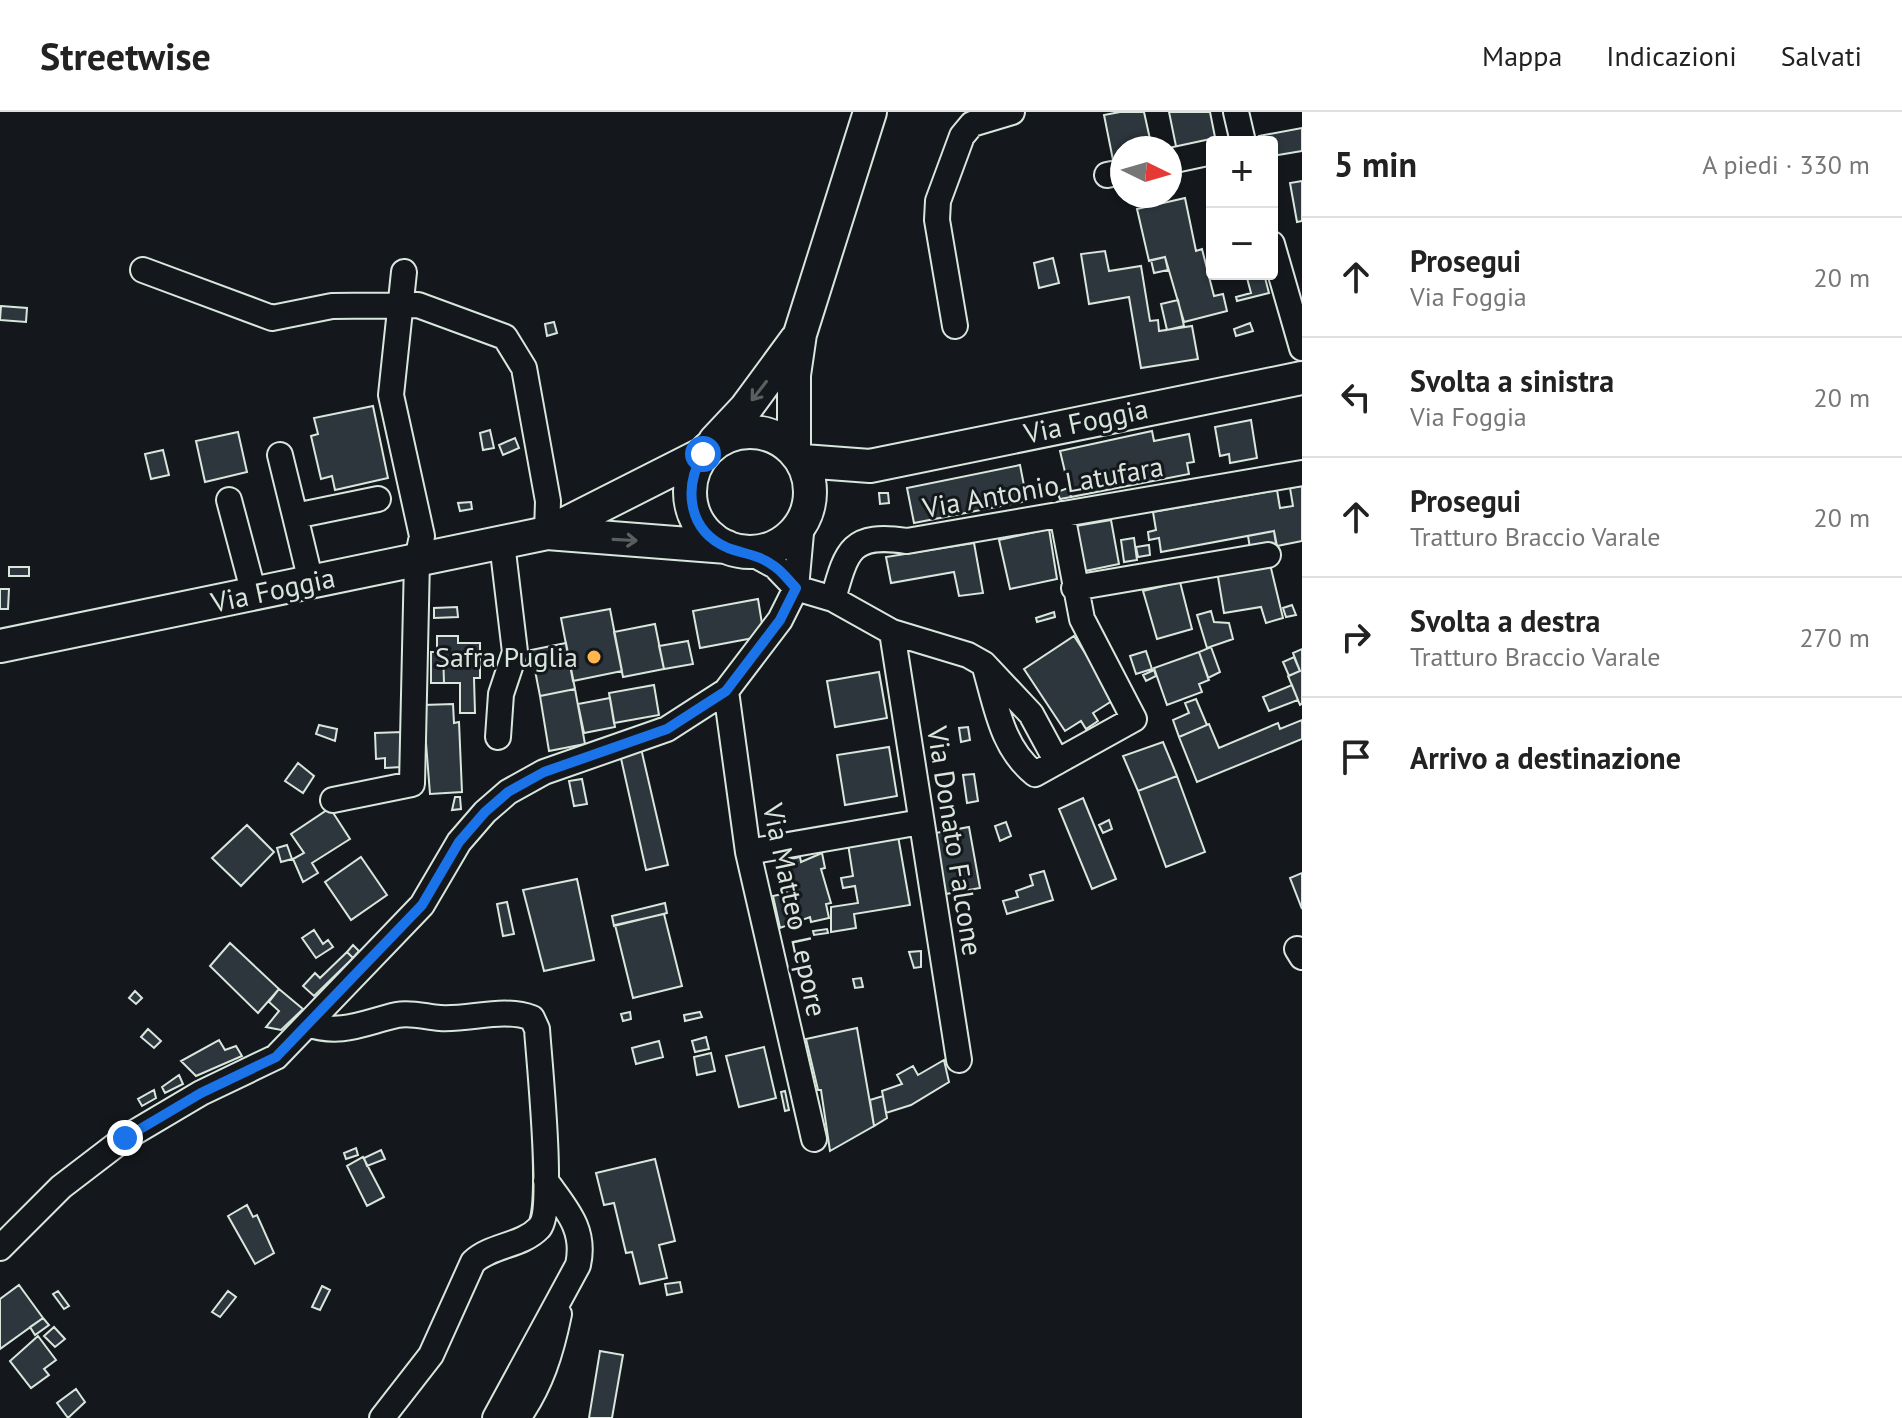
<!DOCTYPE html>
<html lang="it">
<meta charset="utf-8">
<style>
body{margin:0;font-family:"PT Sans",sans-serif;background:#f2f2f2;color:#222}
.controls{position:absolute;right:24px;top:24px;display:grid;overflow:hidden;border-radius:8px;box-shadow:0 2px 6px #0004}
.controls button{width:72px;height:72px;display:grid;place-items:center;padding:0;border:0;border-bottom:2px solid #e0e0e0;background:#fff;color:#222;font:40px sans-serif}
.compass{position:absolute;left:1110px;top:24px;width:72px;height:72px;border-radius:50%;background:#fff;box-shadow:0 2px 6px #0004;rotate:95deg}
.stop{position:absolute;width:24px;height:24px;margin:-18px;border:6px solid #1a73e8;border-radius:50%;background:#fff}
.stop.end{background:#1a73e8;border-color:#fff;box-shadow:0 2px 8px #0008}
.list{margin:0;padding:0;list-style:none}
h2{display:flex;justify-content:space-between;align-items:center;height:104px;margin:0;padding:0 32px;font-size:34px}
h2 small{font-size:26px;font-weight:400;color:#767676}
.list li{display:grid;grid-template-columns:52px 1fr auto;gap:24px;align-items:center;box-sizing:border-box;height:120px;padding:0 32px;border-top:2px solid #e0e0e0}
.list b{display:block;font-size:30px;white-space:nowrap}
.list p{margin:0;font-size:26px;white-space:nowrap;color:#767676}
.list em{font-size:26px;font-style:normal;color:#767676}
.icon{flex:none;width:44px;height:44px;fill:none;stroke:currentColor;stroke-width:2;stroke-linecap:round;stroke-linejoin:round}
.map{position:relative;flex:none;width:1302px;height:1306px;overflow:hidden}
header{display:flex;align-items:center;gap:48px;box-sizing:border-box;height:112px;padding:0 40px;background:#fff;border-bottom:2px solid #e0e0e0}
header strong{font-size:38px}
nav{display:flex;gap:44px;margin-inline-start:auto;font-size:28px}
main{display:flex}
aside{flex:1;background:#fff}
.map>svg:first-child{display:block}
</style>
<header>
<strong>Streetwise</strong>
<nav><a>Mappa</a><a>Indicazioni</a><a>Salvati</a></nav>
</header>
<main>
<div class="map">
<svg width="1302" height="1306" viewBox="0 0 1302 1306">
<rect width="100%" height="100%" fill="#14181c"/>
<!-- building -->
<path fill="#2c363c" stroke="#d8e6dc" stroke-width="2" d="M 1120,0 L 1144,0 L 1152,36 L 1122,36 L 1122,57 L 1115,58 L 1104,3 Z
M 1169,0 L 1210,0 L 1216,30 L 1178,44 Z
M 1302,16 L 1302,39 L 1272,44 L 1272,30 L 1261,30 L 1259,24 Z
M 1302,69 L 1302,109 L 1297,110 L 1290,71 Z
M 1141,84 L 1168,84 L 1144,93 Z
M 1185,86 L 1196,139 L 1202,137 L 1214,184 L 1223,182 L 1227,199 L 1184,210 L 1165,145 L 1149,149 L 1137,97 Z
M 1105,139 L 1109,159 L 1141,154 L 1150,209 L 1158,208 L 1159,219 L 1192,214 L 1198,247 L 1141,256 L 1129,185 L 1089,192 L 1081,142 Z
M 1165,145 L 1168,158 L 1154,161 L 1151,148 Z
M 1053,146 L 1059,171 L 1039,176 L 1034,151 Z
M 1264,162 L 1269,181 L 1237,189 L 1236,185 L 1251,181 L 1247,166 Z
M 1178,188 L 1184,214 L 1167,218 L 1161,192 Z
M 1,194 L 27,196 L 26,210 L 0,208 Z
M 554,210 L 557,221 L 547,224 L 545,212 Z
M 1250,211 L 1253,219 L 1236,224 L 1234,217 Z
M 373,294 L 388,366 L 335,378 L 332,364 L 321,367 L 311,324 L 318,322 L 314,306 Z
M 1251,308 L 1257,346 L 1230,351 L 1229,342 L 1220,344 L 1215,315 Z
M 490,318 L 494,336 L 483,338 L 480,321 Z
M 1152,319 L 1154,329 L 1189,322 L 1194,350 L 1187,351 L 1189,362 L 1071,385 L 1060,339 Z
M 238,320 L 247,360 L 205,370 L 196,329 Z
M 515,326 L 519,336 L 503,343 L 499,333 Z
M 163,338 L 169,363 L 151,367 L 145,342 Z
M 1020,353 L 1027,389 L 914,411 L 907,376 Z
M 1302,374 L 1302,429 L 1277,434 L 1274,419 L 1161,440 L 1159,426 L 1149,428 L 1148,420 L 1156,418 L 1153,400 L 1277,378 L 1280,396 L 1293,394 L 1290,376 Z
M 1068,376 L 1071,385 L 1060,387 L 1057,380 Z
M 879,381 L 888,381 L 889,391 L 880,392 Z
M 471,390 L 472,397 L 460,399 L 458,391 Z
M 1111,408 L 1119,452 L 1085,459 L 1076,414 Z
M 1049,417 L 1057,467 L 1010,477 L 999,428 Z
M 1274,419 L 1276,432 L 1250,436 L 1248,424 Z
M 1134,426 L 1137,448 L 1124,450 L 1121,428 Z
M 974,431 L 983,481 L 959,484 L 954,460 L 891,471 L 886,445 Z
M 1149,433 L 1150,443 L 1138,445 L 1136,435 Z
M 1270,452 L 1283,506 L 1266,511 L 1261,495 L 1224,501 L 1217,459 Z
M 9,455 L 29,455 L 29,464 L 9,464 Z
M 1180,470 L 1192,517 L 1157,527 L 1143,479 Z
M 0,477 L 9,477 L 8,497 L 0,497 Z
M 758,487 L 764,524 L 700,536 L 693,499 Z
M 1292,493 L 1296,503 L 1286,505 L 1283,496 Z
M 457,495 L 458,505 L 434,506 L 434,496 Z
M 610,497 L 622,559 L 573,569 L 561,506 Z
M 1211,499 L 1214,510 L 1229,511 L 1233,527 L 1207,536 L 1197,503 Z
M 1054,500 L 1055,505 L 1037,510 L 1036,506 Z
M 655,512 L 664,557 L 623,565 L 614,520 Z
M 437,524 L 458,524 L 458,531 L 480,531 L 480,566 L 474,566 L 475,601 L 460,601 L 460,571 L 444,571 L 443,540 L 437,540 Z
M 1074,524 L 1115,587 L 1093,601 L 1098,609 L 1086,617 L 1081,609 L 1065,619 L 1024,557 Z
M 688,529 L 693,552 L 664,557 L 659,534 Z
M 566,531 L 575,577 L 540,584 L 531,538 Z
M 1211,535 L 1220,560 L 1208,566 L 1199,540 Z
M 1302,537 L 1302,592 L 1300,593 L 1288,564 L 1300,559 L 1293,541 Z
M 1146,539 L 1152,557 L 1136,562 L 1130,544 Z
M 431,540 L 443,540 L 444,571 L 431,571 Z
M 1199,540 L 1209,568 L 1199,572 L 1202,580 L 1167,593 L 1154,556 Z
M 1294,545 L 1300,559 L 1289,564 L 1283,550 Z
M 1154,558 L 1156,564 L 1146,569 L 1143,563 Z
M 879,560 L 887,606 L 835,615 L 827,569 Z
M 654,573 L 659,603 L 614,611 L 609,581 Z
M 1292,573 L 1298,588 L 1269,599 L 1263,585 Z
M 575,577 L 585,632 L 549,639 L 540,584 Z
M 610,586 L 615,615 L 584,621 L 578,592 Z
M 1196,587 L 1207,613 L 1179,625 L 1173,608 L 1189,601 L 1185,591 Z
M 453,592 L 454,611 L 459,610 L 462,680 L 430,682 L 423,593 Z
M 1302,608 L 1302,627 L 1197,670 L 1179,625 L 1209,612 L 1219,636 L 1278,611 L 1280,617 Z
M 319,613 L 337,617 L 335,629 L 316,622 Z
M 968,615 L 970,628 L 961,630 L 959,616 Z
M 402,620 L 401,655 L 385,656 L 385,646 L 376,647 L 375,621 Z
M 1163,630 L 1177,664 L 1138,679 L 1123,644 Z
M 640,632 L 668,753 L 646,758 L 620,642 Z
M 889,635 L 897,684 L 845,693 L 837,643 Z
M 298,651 L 314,664 L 303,681 L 285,669 Z
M 974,662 L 978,689 L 967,691 L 963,663 Z
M 1177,664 L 1205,740 L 1166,755 L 1138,679 Z
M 582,667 L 587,692 L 574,694 L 569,669 Z
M 455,685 L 460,685 L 461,697 L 452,698 Z
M 1083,686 L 1116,767 L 1092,777 L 1059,697 Z
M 330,696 L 350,727 L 312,751 L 318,761 L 303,770 L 293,747 L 304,741 L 291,722 Z
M 1109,708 L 1112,717 L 1103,721 L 1099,713 Z
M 1006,710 L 1011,724 L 1000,729 L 995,714 Z
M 247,713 L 274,740 L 241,774 L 212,746 Z
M 969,715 L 980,776 L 940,783 L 930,722 Z
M 898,724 L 910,793 L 854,802 L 856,816 L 831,820 L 831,795 L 858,791 L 855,774 L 843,776 L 841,766 L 853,764 L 848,732 Z
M 287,733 L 292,747 L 281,750 L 277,736 Z
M 822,741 L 825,756 L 821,757 L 831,791 L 826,792 L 829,806 L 811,810 L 810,805 L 780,816 L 773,784 L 787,781 L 780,749 L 800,745 L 801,750 Z
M 361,745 L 387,783 L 351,808 L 325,770 Z
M 1044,759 L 1053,788 L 1007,802 L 1003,789 L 1018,785 L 1016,779 L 1033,773 L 1030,763 Z
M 1302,761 L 1302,797 L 1290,766 Z
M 577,767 L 594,848 L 544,859 L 523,778 Z
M 507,790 L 514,822 L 503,824 L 497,792 Z
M 665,791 L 667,801 L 614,814 L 612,804 Z
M 664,802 L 682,874 L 633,886 L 615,813 Z
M 827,817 L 828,821 L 814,823 L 813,819 Z
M 314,818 L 323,832 L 328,828 L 333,835 L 316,846 L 302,826 Z
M 230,831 L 279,877 L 258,901 L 210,854 Z
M 353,833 L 359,839 L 353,846 L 347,840 Z
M 921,839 L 921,855 L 914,856 L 909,840 Z
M 347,840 L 353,846 L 314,884 L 303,874 L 315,861 L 320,866 Z
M 861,866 L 863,875 L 855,876 L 853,867 Z
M 279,877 L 303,897 L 281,918 L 266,915 L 279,899 L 269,890 Z
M 135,879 L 142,886 L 136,892 L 129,886 Z
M 630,900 L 631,907 L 623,909 L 621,902 Z
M 700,900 L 702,905 L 685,909 L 684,903 Z
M 857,916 L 874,1014 L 830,1039 L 821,978 L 818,978 L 806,927 Z
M 148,917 L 161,929 L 154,936 L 141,925 Z
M 706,925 L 709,937 L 695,940 L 692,929 Z
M 219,928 L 225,938 L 236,934 L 242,944 L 196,964 L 181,949 Z
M 659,929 L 663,945 L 636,952 L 632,936 Z
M 764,935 L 776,986 L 739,995 L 726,944 Z
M 711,941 L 715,959 L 697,963 L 694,945 Z
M 944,948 L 949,970 L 911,993 L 886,1001 L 882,979 L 902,972 L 897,963 L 913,954 L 918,963 Z
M 179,963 L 183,972 L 165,981 L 162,975 Z
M 154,978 L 156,986 L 142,994 L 138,987 Z
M 785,979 L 789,998 L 785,999 L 781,980 Z
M 883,984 L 887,1006 L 874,1014 L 870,988 Z
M 356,1036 L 358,1043 L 346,1047 L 344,1041 Z
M 381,1038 L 385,1047 L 367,1054 L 364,1046 Z
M 363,1045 L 384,1085 L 367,1094 L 347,1054 Z
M 655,1047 L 675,1129 L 659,1133 L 667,1166 L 640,1172 L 632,1140 L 626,1141 L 614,1091 L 604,1093 L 596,1061 Z
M 247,1093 L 253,1105 L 257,1103 L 274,1141 L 255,1152 L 228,1104 Z
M 680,1170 L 682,1180 L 667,1183 L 665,1172 Z
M 19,1173 L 43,1206 L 0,1237 L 0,1187 Z
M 322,1174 L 330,1178 L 320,1198 L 312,1195 Z
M 58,1179 L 69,1194 L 64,1197 L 53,1182 Z
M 228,1179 L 236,1185 L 220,1205 L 212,1200 Z
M 43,1206 L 49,1213 L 35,1223 L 30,1215 Z
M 54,1215 L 65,1227 L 55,1235 L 44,1224 Z
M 38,1224 L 56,1248 L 44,1257 L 49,1263 L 31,1276 L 10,1249 Z
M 600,1239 L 623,1243 L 612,1306 L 589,1306 Z
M 76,1277 L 85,1290 L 68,1306 L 57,1291 Z"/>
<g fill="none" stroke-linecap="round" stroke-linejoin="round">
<!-- minor casing -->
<g stroke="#d8e6dc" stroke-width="28">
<path id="minor" d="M 1236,0 L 1243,30
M 1170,49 L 1212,40
M 1107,63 L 1122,60
M 1272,132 L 1302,236
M 143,158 L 272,206 L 332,194 L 418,193 L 505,225 L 524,256 L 548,389 L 547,421
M 955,214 L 937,108 L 938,89 L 962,24 L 972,12 L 1012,0
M 280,343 L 295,404
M 229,388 L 254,482
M 749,440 L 775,454 L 796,476 L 833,487 L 892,520 L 968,543 L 984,552 L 1031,602 L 1057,650
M 311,470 L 295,404 L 378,387
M 1074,476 L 1268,443
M 833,487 C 847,437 851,421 907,429 L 1302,361
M 892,520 L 959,948
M 984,552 C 996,592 1001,635 1035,662 L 1134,607 L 1082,507 L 1062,402
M 726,579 L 748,740 L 814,1027
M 498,625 L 501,582 L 515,540 L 502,431
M 333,688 L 412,672 L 417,448 L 422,424 L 391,283 L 404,160
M 748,740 L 921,710
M 1297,837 L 1302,845
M 308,912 C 341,924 365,910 397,903 C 411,900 426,905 440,906 C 470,908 503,895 532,906 L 537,917 C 539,948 555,1100 539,1116 C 522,1134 491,1133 473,1150 L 431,1243 L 382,1306
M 0,1136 L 61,1075 L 125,1026 L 201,981 L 276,945 L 422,793 L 459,730 L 485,700 L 508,680 L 544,660 L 667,617 L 726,579 L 780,508 L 796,476 L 802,410
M 495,1306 L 578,1153 C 586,1117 566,1097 546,1069
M 518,1306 C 541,1273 551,1241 559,1202"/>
</g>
<!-- major casing -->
<g stroke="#d8e6dc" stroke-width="36">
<path id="major" d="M690 380a60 60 0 1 1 120 0a60 60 0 1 1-120 0Z
M 715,329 L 746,296 L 796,228
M 794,337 L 794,263 L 800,222 L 870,0
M 803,349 L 870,354 L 1302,266
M 547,421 L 703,342
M 0,534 L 547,421 L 727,435"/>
</g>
<!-- minor -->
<use href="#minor" stroke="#14181c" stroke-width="24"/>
<!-- major -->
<use href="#major" stroke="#14181c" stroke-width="32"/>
</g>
<!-- one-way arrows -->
<defs><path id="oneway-shaft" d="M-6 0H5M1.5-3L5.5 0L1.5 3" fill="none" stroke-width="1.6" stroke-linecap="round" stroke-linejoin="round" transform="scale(2)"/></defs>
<g stroke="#59605f">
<use href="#oneway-shaft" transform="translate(759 279) rotate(128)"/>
<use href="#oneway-shaft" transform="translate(625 428) rotate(3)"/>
</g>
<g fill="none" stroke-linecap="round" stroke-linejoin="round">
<!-- route -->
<path stroke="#1a73e8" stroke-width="10" d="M 125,1026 L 201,981 L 276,945 L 422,793 L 459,730 L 485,700 L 508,680 L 544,660 L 667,617 L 726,579 L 780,508 L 796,476 C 789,469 782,459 774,454 C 760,443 744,442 728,436 C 688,419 683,377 703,342"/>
</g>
<!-- markers -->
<circle fill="#ffb74d" stroke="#14181c" stroke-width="3" cx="594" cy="545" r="8"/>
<g text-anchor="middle" stroke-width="6" stroke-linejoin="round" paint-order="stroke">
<!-- street labels -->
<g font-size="28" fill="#d8e6dc" stroke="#14181c">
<text transform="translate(1086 309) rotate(-12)" y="10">Via Foggia</text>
<text transform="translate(1043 375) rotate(-10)" y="10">Via Antonio Latufara</text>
<text transform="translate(273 478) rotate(-12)" y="10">Via Foggia</text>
<text transform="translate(955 729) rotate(81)" y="10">Via Donato Falcone</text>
<text transform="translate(795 798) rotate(78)" y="10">Via Matteo Lepore</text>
</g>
<!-- poi labels -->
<g font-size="28" fill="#d8e6dc" stroke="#14181c" text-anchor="end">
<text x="578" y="555">Safra Puglia</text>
</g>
</g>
</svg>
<div class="controls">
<button>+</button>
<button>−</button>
</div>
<svg class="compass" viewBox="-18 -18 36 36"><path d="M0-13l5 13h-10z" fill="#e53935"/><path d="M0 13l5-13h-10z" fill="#767676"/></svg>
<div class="stop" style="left:703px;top:342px"></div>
<div class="stop end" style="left:125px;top:1026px"></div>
</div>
<aside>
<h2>5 min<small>A piedi · 330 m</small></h2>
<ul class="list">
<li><svg class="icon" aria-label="ahead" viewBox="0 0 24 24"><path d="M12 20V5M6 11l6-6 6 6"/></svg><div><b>Prosegui</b><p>Via Foggia</p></div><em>20 m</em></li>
<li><svg class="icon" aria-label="left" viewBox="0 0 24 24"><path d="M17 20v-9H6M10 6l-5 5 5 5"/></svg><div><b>Svolta a sinistra</b><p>Via Foggia</p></div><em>20 m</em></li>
<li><svg class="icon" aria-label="ahead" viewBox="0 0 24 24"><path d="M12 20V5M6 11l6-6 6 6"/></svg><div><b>Prosegui</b><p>Tratturo Braccio Varale</p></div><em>20 m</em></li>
<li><svg class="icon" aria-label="right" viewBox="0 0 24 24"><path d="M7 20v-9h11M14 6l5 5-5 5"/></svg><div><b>Svolta a destra</b><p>Tratturo Braccio Varale</p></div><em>270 m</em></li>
<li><svg class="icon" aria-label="arrive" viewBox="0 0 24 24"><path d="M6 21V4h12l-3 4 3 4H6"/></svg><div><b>Arrivo a destinazione</b></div></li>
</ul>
</aside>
</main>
